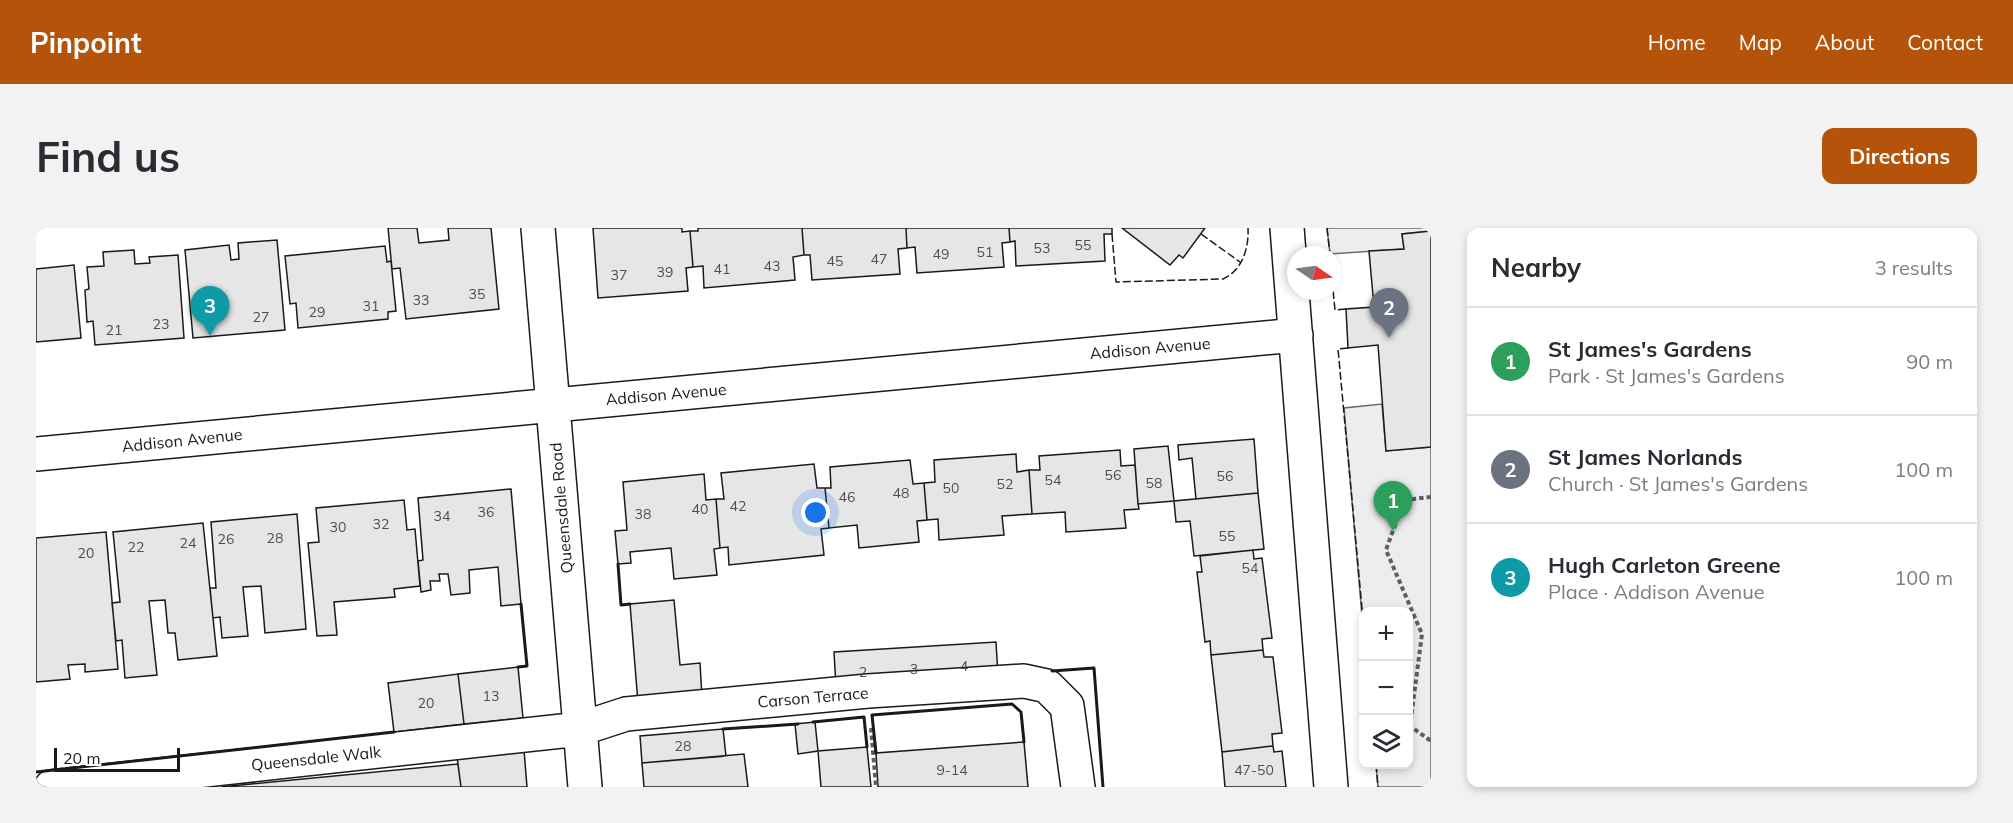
<!DOCTYPE html>
<meta charset="utf-8">
<style>
body{margin:0;font-family:Mulish,sans-serif;background:#f2f2f3;color:#2b2b33}
.controls{position:absolute;right:18px;bottom:18px;display:grid;overflow:hidden;border-radius:12px;box-shadow:0 3px 9px #0003}
.controls button{width:54px;height:54px;display:grid;place-items:center;padding:0;border:0;border-bottom:2px solid #e1e1e2;background:#fff;color:#2b2b33;font:30px sans-serif}
.compass{position:absolute;left:1251px;top:18px;width:54px;height:54px;border-radius:50%;background:#fff;box-shadow:0 3px 9px #0003;rotate:103deg}
.scale{position:absolute;left:18px;bottom:15px;width:126px;box-sizing:border-box;padding-left:6px;border:3px solid #1a1a1a;border-top:0;font-size:16px;line-height:21px;white-space:nowrap;color:#1a1a1a;-webkit-text-stroke:4px #fff;paint-order:stroke}
.you{position:absolute;left:780px;top:285px;width:21px;height:21px;margin:-15px;border:4px solid #fff;border-radius:50%;background:#1a73e8;box-shadow:0 0 0 9px #1a73e833}
.badge{display:grid;place-items:center;width:39px;height:39px;border-radius:50%;background:#b45309;color:#fff;font-size:20px;font-weight:700}
.pin{position:absolute;translate:-50% -50px;filter:drop-shadow(0 2px 3px #0008)}
.pin::after{content:'';position:absolute;top:32px;width:21px;height:18px;background:inherit;clip-path:polygon(0 0,100% 0,50% 100%)}
.list{margin:0;padding:0;list-style:none}
h2{display:flex;justify-content:space-between;align-items:center;height:78px;margin:0;padding:0 24px;font-size:26px}
h2 small{font-size:20px;font-weight:400;color:#7c7c81}
.list li{display:grid;grid-template-columns:39px 1fr auto;gap:18px;align-items:center;box-sizing:border-box;height:108px;padding:0 24px;border-top:2px solid #e1e1e2}
.list b{display:block;font-size:22px;white-space:nowrap}
.list p{margin:0;font-size:20px;white-space:nowrap;color:#7c7c81}
.list em{font-size:20px;font-style:normal;color:#7c7c81}
.icon{flex:none;width:33px;height:33px;fill:none;stroke:currentColor;stroke-width:2;stroke-linecap:round;stroke-linejoin:round}
.map{position:relative;flex:none;width:1395px;height:559px;overflow:hidden;border-radius:12px}
header{display:flex;align-items:center;gap:36px;box-sizing:border-box;height:84px;padding:0 30px;background:#b45309;color:#fff}
header strong{font-size:28px}
nav{display:flex;gap:33px;margin-inline-start:auto;font-size:21px}
.intro{display:flex;align-items:center;justify-content:space-between;box-sizing:border-box;height:144px;padding:0 36px}
h1{margin:0;font-size:42px}
.button{padding:15px 27px;border-radius:12px;background:#b45309;color:#fff;font-size:21px;font-weight:700}
main{display:flex;gap:36px;padding:0 36px}
aside{flex:1;background:#fff;border-radius:12px;box-shadow:0 3px 9px #0003}
.map>svg:first-child{display:block}
</style>
<header>
<strong>Pinpoint</strong>
<nav><a>Home</a><a>Map</a><a>About</a><a>Contact</a></nav>
</header>
<div class="intro"><h1>Find us</h1><a class="button">Directions</a></div>
<main>
<div class="map">
<svg width="1395" height="559" viewBox="0 0 1395 559">
<rect width="100%" height="100%" fill="#fff"/>
<!-- built -->
<path fill="#ededed" stroke="#6a6a6a" stroke-width="1.5" d="M 1291,0 L 1395,0 L 1395,3 L 1366,6 L 1368,21 L 1294,26 Z
M 1346,176 L 1350,223 L 1395,219 L 1395,559 L 1342,559 L 1340,537 L 1372,536 L 1372,383 L 1328,383 L 1327,400 L 1308,180 Z"/>
<!-- building -->
<path fill="#e6e6e6" stroke="#1a1a1a" stroke-width="1.5" d="M 352,0 L 381,0 L 383,15 L 413,12 L 412,0 L 455,0 L 463,81 L 370,91 L 364,40 L 356,41 Z
M 557,0 L 646,0 L 646,4 L 654,3 L 657,39 L 650,40 L 652,63 L 562,70 Z
M 662,0 L 766,0 L 768,27 L 757,29 L 759,52 L 668,60 L 667,38 L 657,39 L 654,3 L 662,3 Z
M 766,0 L 870,0 L 871,20 L 862,21 L 864,46 L 776,52 L 774,27 L 768,27 Z
M 870,0 L 973,0 L 974,14 L 966,15 L 968,39 L 881,45 L 879,19 L 871,20 Z
M 973,0 L 1076,0 L 1076,6 L 1068,6 L 1069,33 L 980,38 L 979,13 L 974,14 Z
M 1086,0 L 1169,0 L 1147,30 L 1143,27 L 1134,37 Z
M 1395,3 L 1395,219 L 1350,223 L 1342,117 L 1312,120 L 1310,81 L 1338,79 L 1333,23 L 1368,21 L 1366,6 Z
M 241,12 L 249,102 L 157,110 L 149,22 L 193,17 L 195,32 L 203,31 L 202,15 Z
M 349,18 L 351,34 L 355,33 L 360,83 L 352,84 L 352,91 L 262,100 L 260,75 L 254,76 L 249,28 Z
M 98,22 L 99,36 L 114,35 L 113,29 L 142,27 L 148,110 L 59,117 L 57,93 L 51,94 L 49,62 L 53,61 L 51,39 L 68,38 L 67,24 Z
M 38,37 L 45,110 L 0,114 L 0,41 Z
M 1218,211 L 1222,265 L 1160,271 L 1156,230 L 1143,232 L 1142,217 Z
M 1132,218 L 1138,273 L 1102,276 L 1098,221 Z
M 1084,222 L 1085,238 L 1099,237 L 1102,276 L 1103,281 L 1088,282 L 1090,300 L 1030,304 L 1029,284 L 996,286 L 993,242 L 1004,242 L 1003,228 Z
M 980,226 L 981,244 L 993,242 L 996,286 L 966,288 L 968,307 L 903,312 L 902,291 L 891,292 L 888,255 L 899,254 L 898,232 Z
M 874,232 L 877,256 L 888,255 L 891,292 L 881,293 L 883,314 L 823,320 L 821,297 L 793,300 L 789,260 L 795,260 L 794,239 Z
M 778,236 L 781,260 L 789,260 L 793,300 L 785,301 L 788,327 L 693,337 L 692,319 L 684,320 L 680,271 L 688,271 L 685,245 Z
M 668,246 L 670,272 L 680,271 L 684,320 L 678,321 L 681,347 L 638,351 L 635,320 L 594,324 L 595,335 L 582,336 L 579,303 L 591,302 L 587,254 Z
M 475,261 L 485,376 L 465,378 L 462,339 L 433,342 L 434,365 L 415,367 L 412,346 L 403,346 L 404,353 L 394,353 L 395,362 L 385,364 L 382,333 L 387,332 L 382,270 Z
M 1222,265 L 1228,321 L 1158,328 L 1154,293 L 1140,294 L 1138,273 Z
M 368,272 L 371,302 L 379,301 L 384,358 L 358,361 L 359,369 L 298,374 L 301,407 L 281,408 L 272,315 L 283,314 L 280,280 Z
M 261,286 L 270,401 L 229,405 L 225,358 L 207,359 L 212,408 L 186,410 L 184,389 L 177,390 L 174,360 L 180,360 L 175,294 Z
M 167,295 L 181,428 L 142,432 L 139,405 L 132,405 L 129,372 L 113,373 L 121,447 L 89,450 L 86,412 L 80,413 L 76,375 L 84,374 L 77,304 Z
M 70,304 L 82,441 L 49,444 L 49,436 L 32,437 L 34,451 L 0,454 L 0,310 Z
M 1217,322 L 1218,331 L 1226,330 L 1236,410 L 1226,411 L 1227,422 L 1175,427 L 1174,413 L 1169,414 L 1161,344 L 1166,344 L 1164,328 Z
M 638,372 L 644,437 L 664,435 L 666,469 L 602,475 L 594,376 Z
M 960,414 L 962,448 L 800,459 L 798,424 Z
M 1227,422 L 1228,429 L 1237,429 L 1246,505 L 1236,506 L 1237,518 L 1186,524 L 1175,427 Z
M 482,439 L 487,490 L 428,496 L 422,446 Z
M 422,446 L 428,496 L 358,504 L 352,455 Z
M 779,494 L 782,523 L 762,526 L 759,496 Z
M 687,501 L 690,528 L 606,535 L 604,508 Z
M 988,514 L 992,559 L 842,559 L 840,525 Z
M 1237,518 L 1238,524 L 1246,523 L 1250,559 L 1189,559 L 1186,524 Z
M 831,519 L 835,559 L 785,559 L 782,523 Z
M 488,522 L 491,559 L 425,559 L 421,529 Z
M 708,526 L 712,559 L 608,559 L 606,535 Z
M 422,536 L 425,559 L 185,559 Z"/>
<g fill="none" stroke-linecap="round" stroke-linejoin="round">
<!-- street casing -->
<g stroke="#1a1a1a" stroke-width="36">
<path id="street" d="M 502,0 L 549,559
M 1251,0 L 1295,559
M 0,226 L 1260,107
M 15,559 L 544,501 L 590,486 L 832,463 L 988,453 L 1011,458 L 1031,478 L 1042,559"/>
</g>
<!-- path -->
<path stroke="#5f5f5f" stroke-width="4" stroke-dasharray="4.5 3" stroke-linecap="butt" d="M 1395,269 L 1368,272 L 1350,322 L 1386,406 L 1374,498 L 1395,513
M 835,500 L 840,559"/>
<!-- street -->
<use href="#street" stroke="#fff" stroke-width="33"/>
<!-- fence -->
<path stroke="#1a1a1a" stroke-width="1.5" stroke-dasharray="8 3" stroke-linecap="butt" d="M 1291,0 L 1294,27
M 1076,6 L 1080,54 L 1187,51 C 1207,42 1213,19 1212,0
M 1165,6 L 1204,34
M 1296,52 L 1299,82 L 1310,81
M 1312,120 L 1302,121 L 1328,402
M 1340,536 L 1342,559"/>
<!-- wall -->
<path stroke="#1a1a1a" stroke-width="3" d="M 582,336 L 585,377 L 594,376
M 482,439 L 491,438 L 485,376
M 1016,443 L 1058,440 L 1067,559
M 777,494 L 828,489 L 831,519
M 687,501 L 762,496
M 840,525 L 836,487 L 976,476 L 985,484 L 988,514
M 0,544 L 358,504"/>
</g>
<g text-anchor="middle" stroke-width="4.5" stroke-linejoin="round" paint-order="stroke">
<!-- number labels -->
<g font-size="14" fill="#4d4d4d">
<text x="1047" y="22">55</text>
<text x="1006" y="25">53</text>
<text x="949" y="29">51</text>
<text x="905" y="31">49</text>
<text x="843" y="36">47</text>
<text x="799" y="38">45</text>
<text x="736" y="43">43</text>
<text x="686" y="46">41</text>
<text x="629" y="49">39</text>
<text x="583" y="52">37</text>
<text x="441" y="71">35</text>
<text x="385" y="77">33</text>
<text x="335" y="83">31</text>
<text x="281" y="89">29</text>
<text x="225" y="94">27</text>
<text x="125" y="101">23</text>
<text x="78" y="107">21</text>
<text x="1077" y="252">56</text>
<text x="1189" y="253">56</text>
<text x="1017" y="257">54</text>
<text x="1118" y="260">58</text>
<text x="969" y="261">52</text>
<text x="915" y="265">50</text>
<text x="865" y="270">48</text>
<text x="811" y="274">46</text>
<text x="702" y="283">42</text>
<text x="664" y="286">40</text>
<text x="450" y="289">36</text>
<text x="607" y="291">38</text>
<text x="406" y="293">34</text>
<text x="345" y="301">32</text>
<text x="302" y="304">30</text>
<text x="1191" y="313">55</text>
<text x="239" y="315">28</text>
<text x="190" y="316">26</text>
<text x="152" y="320">24</text>
<text x="100" y="324">22</text>
<text x="50" y="330">20</text>
<text x="1214" y="345">54</text>
<text x="928" y="443">4</text>
<text x="878" y="446">3</text>
<text x="827" y="449">2</text>
<text x="455" y="473">13</text>
<text x="390" y="480">20</text>
<text x="647" y="523">28</text>
<text x="916" y="547">9-14</text>
<text x="1218" y="547">47-50</text>
</g>
<!-- street labels -->
<g font-size="16" fill="#1a1a1a" stroke="#fff">
<text transform="translate(1114 120) rotate(-5)" y="6">Addison Avenue</text>
<text transform="translate(630 166) rotate(-5)" y="6">Addison Avenue</text>
<text transform="translate(146 212) rotate(-6)" y="6">Addison Avenue</text>
<text transform="translate(525 280) rotate(-95)" y="6">Queensdale Road</text>
<text transform="translate(777 469) rotate(-5)" y="6">Carson Terrace</text>
<text transform="translate(280 530) rotate(-6)" y="6">Queensdale Walk</text>
</g>
</g>
</svg>
<div class="controls">
<button>+</button>
<button>−</button>
<button><svg class="icon" aria-label="layers" viewBox="0 0 24 24"><path d="M12 4l9 5-9 5-9-5zM3 14l9 5 9-5"/></svg></button>
</div>
<svg class="compass" viewBox="-18 -18 36 36"><path d="M0-13l5 13h-10z" fill="#e53935"/><path d="M0 13l5-13h-10z" fill="#7c7c81"/></svg>
<div class="scale">20 m</div>
<div class="you"></div>
<div class="pin badge" style="left:1357px;top:303px;background:#2e9e5b">1</div>
<div class="pin badge" style="left:1353px;top:110px;background:#6b7280">2</div>
<div class="pin badge" style="left:174px;top:108px;background:#0f9aa8">3</div>
</div>
<aside>
<h2>Nearby<small>3 results</small></h2>
<ul class="list">
<li><span class="badge" style="background:#2e9e5b">1</span><div><b>St James's Gardens</b><p>Park · St James's Gardens</p></div><em>90 m</em></li>
<li><span class="badge" style="background:#6b7280">2</span><div><b>St James Norlands</b><p>Church · St James's Gardens</p></div><em>100 m</em></li>
<li><span class="badge" style="background:#0f9aa8">3</span><div><b>Hugh Carleton Greene</b><p>Place · Addison Avenue</p></div><em>100 m</em></li>
</ul>
</aside>
</main>
